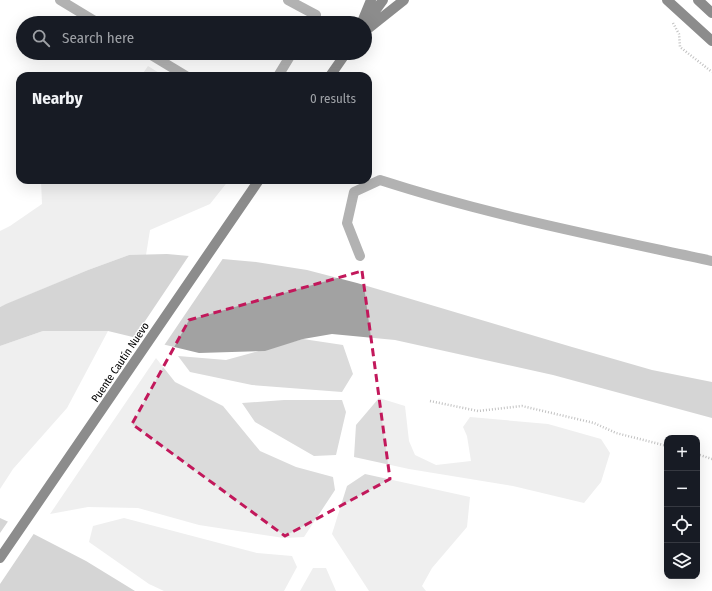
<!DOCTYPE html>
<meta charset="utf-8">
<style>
body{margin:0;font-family:"Fira Sans Condensed",sans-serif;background:#20242c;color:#f1f3f6}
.controls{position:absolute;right:12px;bottom:12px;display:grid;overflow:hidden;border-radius:8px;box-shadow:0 4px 16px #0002}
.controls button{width:36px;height:36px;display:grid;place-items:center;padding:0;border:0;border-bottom:1px solid #363941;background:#171b24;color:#f1f3f6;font:20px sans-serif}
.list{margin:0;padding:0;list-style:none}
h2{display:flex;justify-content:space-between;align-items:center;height:52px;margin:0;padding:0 16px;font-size:17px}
h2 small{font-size:13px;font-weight:400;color:#9ea1a6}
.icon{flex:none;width:22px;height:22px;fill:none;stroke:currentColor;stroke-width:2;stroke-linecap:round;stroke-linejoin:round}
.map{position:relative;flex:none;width:712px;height:591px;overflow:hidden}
.search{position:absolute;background:#171b24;box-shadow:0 4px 16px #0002;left:16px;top:16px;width:356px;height:44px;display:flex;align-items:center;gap:10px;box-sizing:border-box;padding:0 14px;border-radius:22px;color:#9ea1a6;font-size:15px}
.panel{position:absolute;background:#171b24;box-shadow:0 4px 16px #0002;left:16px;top:72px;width:356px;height:112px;border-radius:12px}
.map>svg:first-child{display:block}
</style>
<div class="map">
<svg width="712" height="591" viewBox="0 0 712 591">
<rect width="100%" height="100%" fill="#fff"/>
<!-- green -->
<path fill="#dbdbdb" d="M 148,66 L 164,76 L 141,76 Z
M 41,180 L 229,180 L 210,204 L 150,230 L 146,255 L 129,255 L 88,270 L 0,307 L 0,231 L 10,226 L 42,204 Z
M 43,331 L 108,331 L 67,408 L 13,469 L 0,489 L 0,346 Z
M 303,339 L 343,345 L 353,374 L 342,392 L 252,385 L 190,372 L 178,356 L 226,360 Z
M 156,358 L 175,382 L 223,406 L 260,451 L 296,467 L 333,477 L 335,490 L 304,537 L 284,538 L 199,525 L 138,508 L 88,507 L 50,514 Z
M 379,398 L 405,406 L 409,441 L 415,455 L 436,465 L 471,461 L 467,436 L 463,427 L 470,417 L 548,424 L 601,439 L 610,453 L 601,482 L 584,503 L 513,486 L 409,469 L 354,457 L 356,425 Z
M 284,400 L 342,400 L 346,412 L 336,455 L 314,456 L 255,422 L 242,403 Z
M 365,474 L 470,497 L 467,527 L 432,568 L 422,586 L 426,591 L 369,591 L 332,534 L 347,486 Z
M 124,518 L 257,553 L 292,556 L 297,567 L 284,591 L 164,591 L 149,584 L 89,542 L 93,526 Z
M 313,568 L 326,568 L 336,591 L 300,591 Z"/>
<!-- water -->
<path fill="#a2a2a2" d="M 167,254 L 256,262 L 307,270 L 357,283 L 572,347 L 652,370 L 712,382 L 712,418 L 553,375 L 395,340 L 332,334 L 303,339 L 265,351 L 199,353 L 108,331 L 43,331 L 0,346 L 0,307 L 6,304 L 88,270 L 129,255 Z
M 0,518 L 24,529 L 86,561 L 135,591 L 0,591 Z"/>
<!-- pier -->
<path fill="#fff" d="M 190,254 L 224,257 L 163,347 L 133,339 Z
M 9,520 L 35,532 L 0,584 L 0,533 Z"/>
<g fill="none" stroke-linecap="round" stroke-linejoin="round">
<!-- path -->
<path stroke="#767676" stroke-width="2.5" stroke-dasharray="1 2" stroke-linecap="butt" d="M 673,23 L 679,34 L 680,47 L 712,72
M 430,401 L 478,411 L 522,406 L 594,423 L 616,433 L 667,446
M 697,454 L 712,459"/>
<!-- minor -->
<path stroke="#545454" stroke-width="10" d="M 60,0 L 98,23
M 288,0 L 316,15 L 311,23
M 148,53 L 186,76
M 278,76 L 292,53
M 360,256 L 347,223 L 354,192 L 380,180 C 488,215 601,237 712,261"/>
<!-- major -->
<path stroke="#000" stroke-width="10" d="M 667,0 L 712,41
M 698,0 L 712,13
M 362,22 L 371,0
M 365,25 L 383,0
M 365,31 L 404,0
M 330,76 L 346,53
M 0,558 L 259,180"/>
</g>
<!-- marked area -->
<path d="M0 0H712V591H0ZM 362,271 L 390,479 L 285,536 L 132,424 L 189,320 Z" fill="#fff" fill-opacity=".55" fill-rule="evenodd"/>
<path fill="none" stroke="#c2185b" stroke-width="3" stroke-dasharray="8 5" stroke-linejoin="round" d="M 362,271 L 390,479 L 285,536 L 132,424 L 189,320 Z"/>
<g text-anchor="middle" stroke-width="3" stroke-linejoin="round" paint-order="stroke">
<!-- street labels -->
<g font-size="11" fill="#000" stroke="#fff">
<text transform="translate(120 362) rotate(-56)" y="4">Puente Cautín Nuevo</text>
</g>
</g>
</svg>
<div class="controls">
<button>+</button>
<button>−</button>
<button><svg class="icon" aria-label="locate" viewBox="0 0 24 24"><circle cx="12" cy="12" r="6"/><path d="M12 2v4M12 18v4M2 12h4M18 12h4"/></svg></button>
<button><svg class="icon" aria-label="layers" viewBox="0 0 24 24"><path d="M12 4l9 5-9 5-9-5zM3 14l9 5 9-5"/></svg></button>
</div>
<div class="search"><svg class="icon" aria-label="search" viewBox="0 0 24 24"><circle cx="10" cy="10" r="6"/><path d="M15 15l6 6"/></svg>Search here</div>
<section class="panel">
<h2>Nearby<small>0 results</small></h2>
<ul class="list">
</ul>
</section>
</div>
